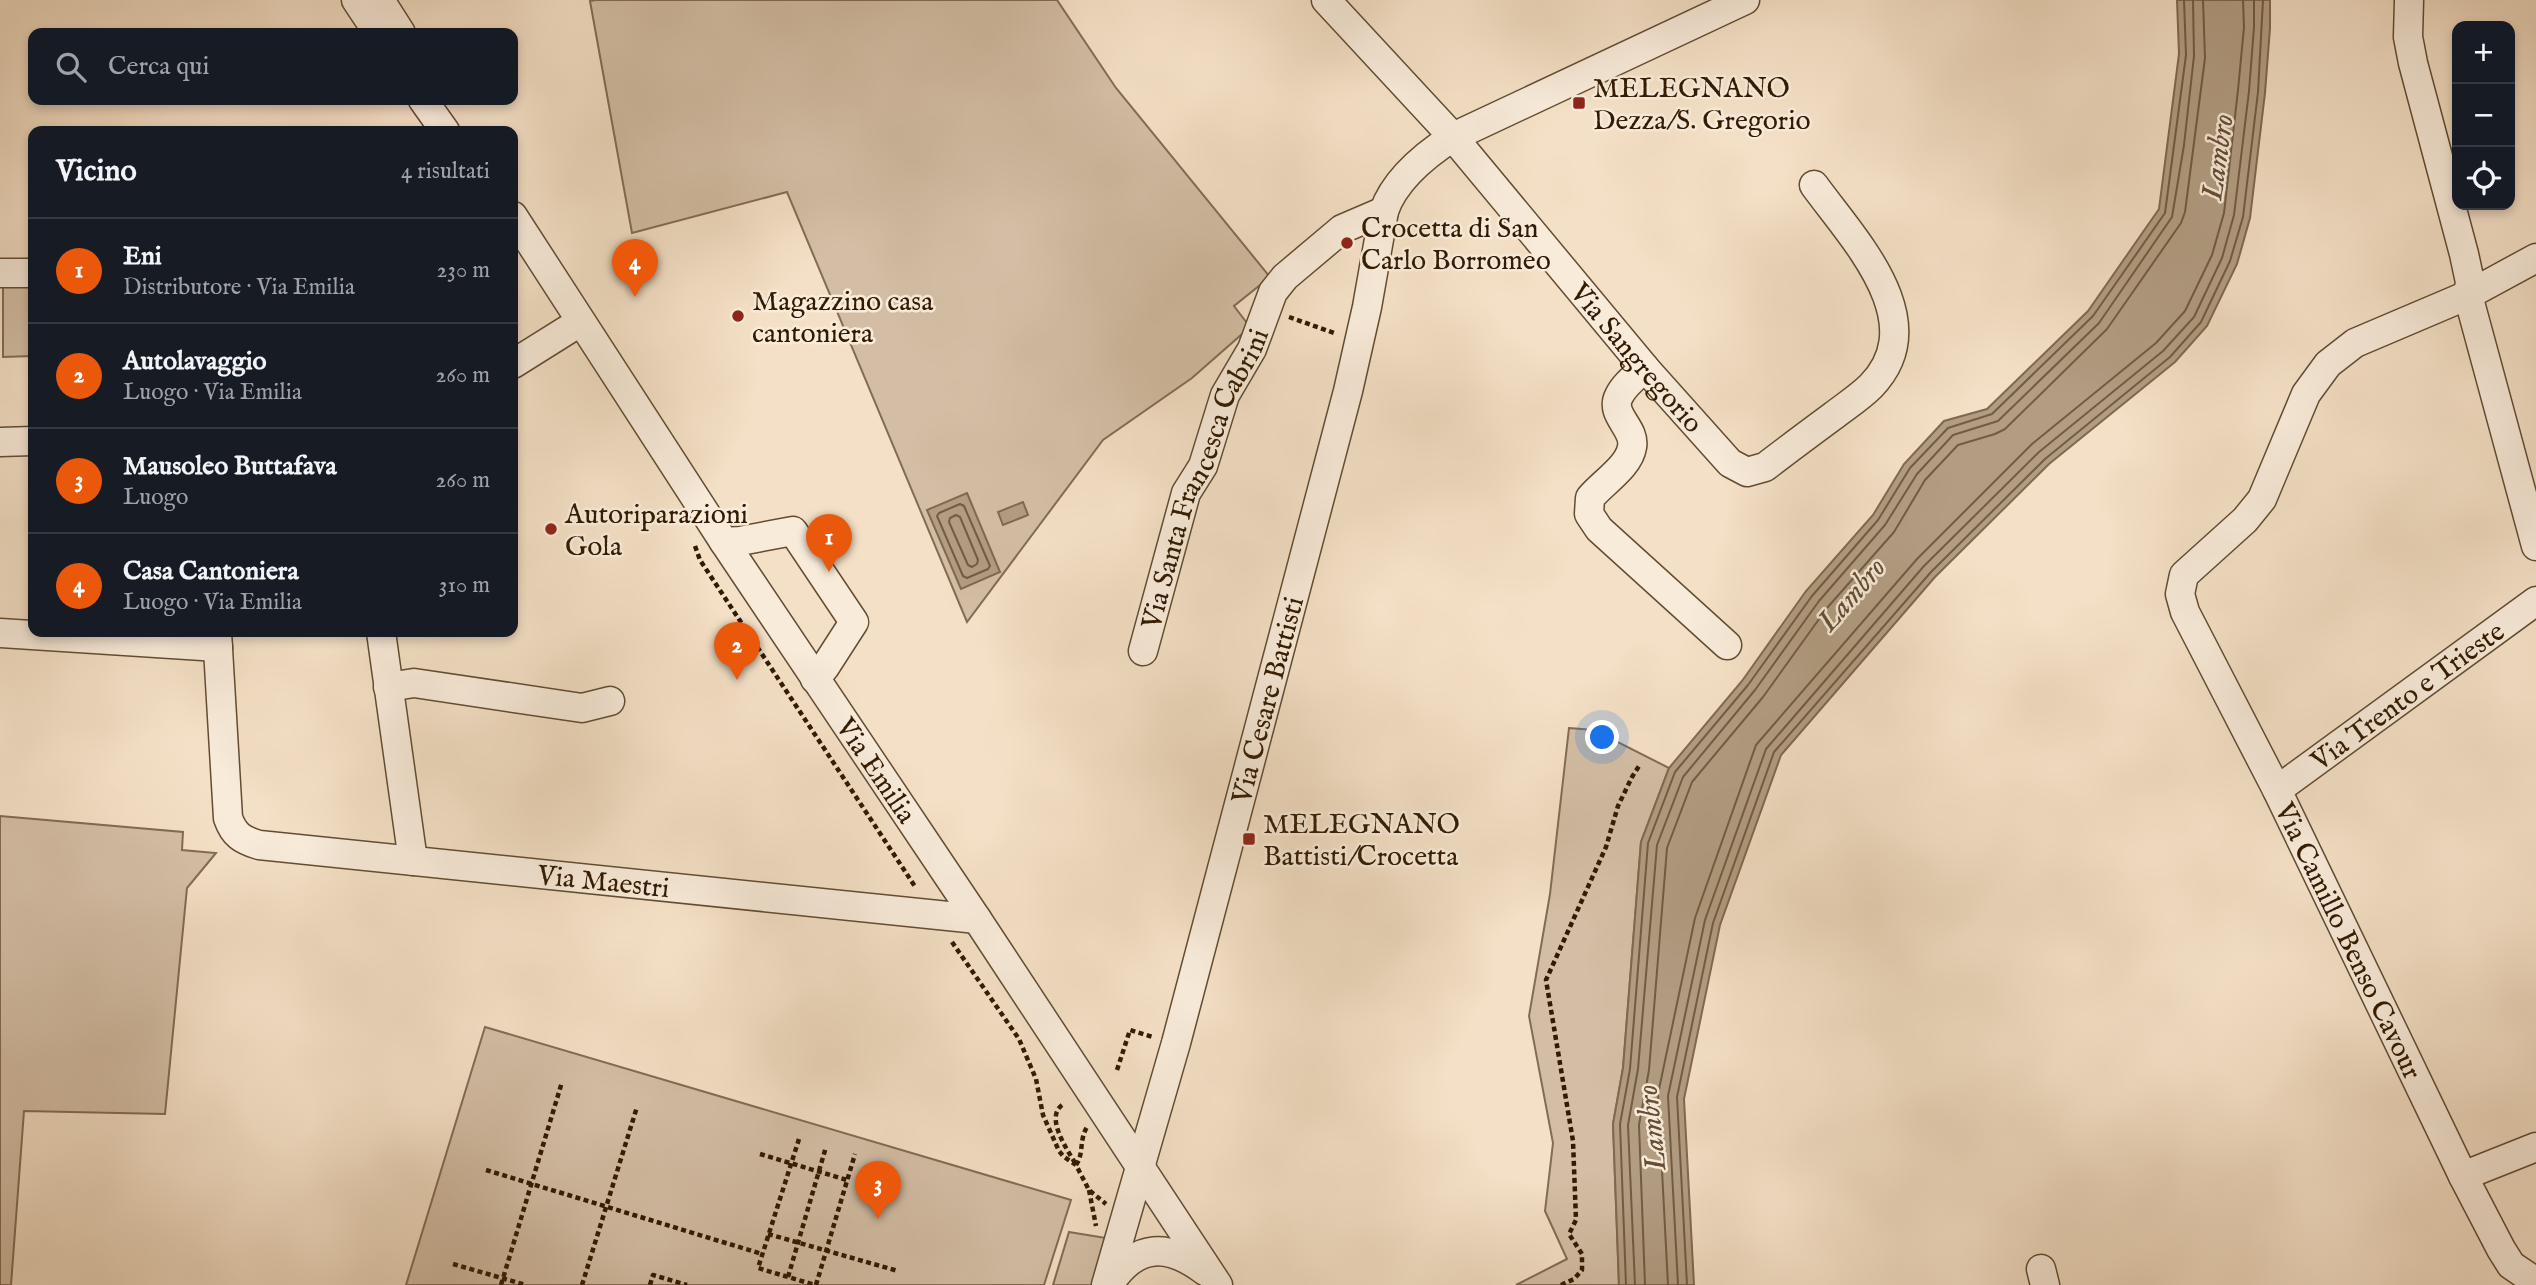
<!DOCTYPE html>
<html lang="it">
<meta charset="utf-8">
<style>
body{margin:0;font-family:"IM FELL English",serif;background:#242831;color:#f1f3f6}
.controls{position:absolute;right:21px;top:21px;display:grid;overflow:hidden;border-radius:14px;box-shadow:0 4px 10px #0003}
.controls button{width:63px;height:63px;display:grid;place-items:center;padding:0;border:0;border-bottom:2px solid #363941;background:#171b24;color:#f1f3f6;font:35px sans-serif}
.you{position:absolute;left:1603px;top:738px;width:24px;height:24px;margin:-18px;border:5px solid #fff;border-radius:50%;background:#1a73e8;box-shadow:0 0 0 10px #1a73e833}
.badge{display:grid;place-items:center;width:46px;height:46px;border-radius:50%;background:#ea580c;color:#fff;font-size:23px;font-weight:700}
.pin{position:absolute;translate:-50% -58px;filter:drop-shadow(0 2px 4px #0008)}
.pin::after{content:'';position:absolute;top:37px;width:24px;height:21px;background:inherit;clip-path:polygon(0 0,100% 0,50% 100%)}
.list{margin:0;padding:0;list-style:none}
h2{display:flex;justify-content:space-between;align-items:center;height:91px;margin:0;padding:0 28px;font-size:30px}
h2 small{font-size:23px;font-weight:400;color:#9ea1a6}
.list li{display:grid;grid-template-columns:46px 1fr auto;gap:21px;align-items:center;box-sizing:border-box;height:105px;padding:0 28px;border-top:2px solid #363941}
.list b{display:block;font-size:26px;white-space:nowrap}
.list p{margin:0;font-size:23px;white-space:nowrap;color:#9ea1a6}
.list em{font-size:23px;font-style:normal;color:#9ea1a6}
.icon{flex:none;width:38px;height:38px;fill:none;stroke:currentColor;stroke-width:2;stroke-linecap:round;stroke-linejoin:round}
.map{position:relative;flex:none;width:2536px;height:1285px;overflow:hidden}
.search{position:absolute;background:#171b24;box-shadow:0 4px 10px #0003;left:28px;top:28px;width:490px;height:77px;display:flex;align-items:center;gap:18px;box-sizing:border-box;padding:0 24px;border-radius:14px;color:#9ea1a6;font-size:26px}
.panel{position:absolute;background:#171b24;box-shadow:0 4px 10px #0003;left:28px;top:126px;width:490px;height:511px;border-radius:14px}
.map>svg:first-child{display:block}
</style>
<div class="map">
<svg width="2536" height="1285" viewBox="0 0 2536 1285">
<rect width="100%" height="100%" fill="#f4e0c6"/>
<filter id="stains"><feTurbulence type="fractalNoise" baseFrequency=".00286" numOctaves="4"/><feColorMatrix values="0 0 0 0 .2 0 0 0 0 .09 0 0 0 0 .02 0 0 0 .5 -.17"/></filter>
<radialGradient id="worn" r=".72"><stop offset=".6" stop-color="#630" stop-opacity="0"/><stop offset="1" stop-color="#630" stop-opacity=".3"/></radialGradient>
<!-- green -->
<path fill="#d3bea5" stroke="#826c53" stroke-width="2" d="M 596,0 L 1057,0 L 1116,88 L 1270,277 L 1234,306 L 1250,327 L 1192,378 L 1103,440 L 967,622 L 787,192 L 632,233 L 590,1 Z
M 33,282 L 33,356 L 3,357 L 3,283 Z
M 1569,728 L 1594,730 L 1669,768 L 1641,842 L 1623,1068 L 1613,1124 L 1619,1285 L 1516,1285 L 1567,1259 L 1545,1211 L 1553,1143 L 1529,1016 L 1550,894 Z
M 0,816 L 183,832 L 182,850 L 216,853 L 187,888 L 165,1114 L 24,1111 L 11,1285 L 0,1285 Z
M 485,1027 L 1071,1200 L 1044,1285 L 406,1285 Z
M 1069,1232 L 1106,1238 L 1092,1285 L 1053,1285 Z"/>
<!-- water -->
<path fill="#b29d83" stroke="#7f694f" stroke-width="2" d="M 2177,0 L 2270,0 L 2270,28 L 2265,93 L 2250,218 L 2237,264 L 2207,326 L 2175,362 L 2049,464 L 1935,577 L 1781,755 L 1720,925 L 1684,1099 L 1694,1285 L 1619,1285 L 1613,1124 L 1623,1068 L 1641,842 L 1669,768 L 1742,681 L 1806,591 L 1873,515 L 1904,464 L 1944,421 L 1987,409 L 2088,311 L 2159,209 L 2179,54 Z
M 967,493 L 1000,572 L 961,589 L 927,510 Z
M 1023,502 L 1028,515 L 1003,525 L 998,512 Z"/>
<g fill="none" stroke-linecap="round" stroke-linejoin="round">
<!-- shore -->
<path stroke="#725c42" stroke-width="2" d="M 960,504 L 964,506 L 990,566 L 988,569 L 967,578 L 963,576 L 937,516 L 939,513 Z
M 956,515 L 960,517 L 978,560 L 977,564 L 972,567 L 968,565 L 949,522 L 950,518 Z
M 1626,1285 L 1620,1124 L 1630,1069 L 1648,843 L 1675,772 L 1748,685 L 1812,596 L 1878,520 L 1910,468 L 1948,428 L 1992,414 L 2093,316 L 2165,213 L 2186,55 L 2184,0
M 1635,1285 L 1628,1125 L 1638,1069 L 1657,845 L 1683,777 L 1755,690 L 1819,601 L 1885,525 L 1917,474 L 1953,435 L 1998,421 L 2099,323 L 2172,217 L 2184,145 L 2194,56 L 2193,0
M 1645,1285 L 1639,1125 L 1649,1070 L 1667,848 L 1692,782 L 1763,697 L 1827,608 L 1894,532 L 1925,480 L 1958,445 L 1995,434 L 2005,429 L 2107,329 L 2181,223 L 2185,212 L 2205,58 L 2203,0
M 1668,1285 L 1658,1094 L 1695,918 L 1756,745 L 1917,559 L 2032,444 L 2156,343 L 2185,311 L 2212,255 L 2224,213 L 2238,90 L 2244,27 L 2243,0
M 1678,1285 L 1668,1096 L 1705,920 L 1766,749 L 1924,566 L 2039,452 L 2163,351 L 2194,317 L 2222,258 L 2234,215 L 2249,91 L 2254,27 L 2254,0
M 1687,1285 L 1677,1097 L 1713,923 L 1774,752 L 1931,572 L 2045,459 L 2170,357 L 2201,322 L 2230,261 L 2243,217 L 2258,92 L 2263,0"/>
<!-- minor casing -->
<g stroke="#624c32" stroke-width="31">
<g id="minor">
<path d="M 356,0 L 378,33"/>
<path d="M 380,0 L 401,33"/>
<path id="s1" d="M 1326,0 L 1453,137 L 1645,368 L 1730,463 L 1747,472 L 1765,467 C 1787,450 1810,433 1833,416 C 1846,406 1860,397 1871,386 C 1934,321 1853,239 1814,185"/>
<path d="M 2409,0 L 2408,37 L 2413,63 L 2464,254 L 2470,282 L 2468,295 L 2536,546"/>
<path d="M 423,100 L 445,131"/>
<path id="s2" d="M 513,216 L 724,542 L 977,919 L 1218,1285"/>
<path id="s3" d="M 2536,258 L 2468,295 L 2355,343 L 2328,364 L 2306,394 L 2262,499 L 2245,520 L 2184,575 L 2180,594 L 2185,612 L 2277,790 L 2463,1176 L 2501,1249 L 2511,1265 L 2536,1282"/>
<path d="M 0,273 L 33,273"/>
<path d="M 513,364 L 580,322"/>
<path d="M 1645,368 C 1636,376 1624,385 1619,396 C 1609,415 1636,428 1632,447 C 1629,467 1602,483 1590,498 L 1589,514 L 1599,529 L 1727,645"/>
<path d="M 0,442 L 33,441"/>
<path d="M 724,542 L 740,541 L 793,531 L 854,622 L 825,667 L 815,679"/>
<path id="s4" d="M 217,632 L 228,818 C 234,835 242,840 259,845 L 977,919"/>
<path d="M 381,632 L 413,861"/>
<path d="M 0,633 L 218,647"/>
<path id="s5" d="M 1143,651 L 1186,493 L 1203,466 L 1225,395 L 1252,349 L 1273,292 L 1285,277 L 1342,229 L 1384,211"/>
<path d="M 388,687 L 414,683 L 582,708 L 610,701"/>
<path id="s6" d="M 2277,790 L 2536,601"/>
<path d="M 2463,1176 L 2536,1147"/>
<path d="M 2041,1269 L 2045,1285"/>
<path d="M 1110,1283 C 1137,1243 1168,1243 1205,1271"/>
<path id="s7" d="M 1106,1285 L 1176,1043 L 1348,391 L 1367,307 L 1384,211 C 1395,179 1425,155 1453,137 L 1745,0"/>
</g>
</g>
<!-- path -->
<path stroke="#321a01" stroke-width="4.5" stroke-dasharray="5 3.5" stroke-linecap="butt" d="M 1289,317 L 1337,334
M 695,546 L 700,560 L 916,888
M 952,942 L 1019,1039 L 1036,1079 L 1043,1115 L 1059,1151 L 1064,1157 L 1076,1165 L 1089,1190 L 1106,1204
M 1117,1070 L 1130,1030 L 1153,1037
M 1062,1105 C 1045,1118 1067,1149 1075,1163
M 799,1139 L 758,1268 L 815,1285
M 760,1154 L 847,1180
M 1076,1165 C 1084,1154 1079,1140 1087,1127
M 486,1170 L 762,1254
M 1089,1190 L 1096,1226
M 768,1234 L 898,1271
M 453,1264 L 526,1285
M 788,1277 L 826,1147
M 501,1285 L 562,1082
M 582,1285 L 637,1107
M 650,1285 L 653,1275 L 687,1285
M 816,1285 L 855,1154
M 1561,1285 L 1574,1279 L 1582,1270 L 1582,1254 L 1569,1234 L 1576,1220 L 1573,1141 L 1546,980 L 1606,847 L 1618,806 L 1632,777 L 1639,766"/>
<!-- minor -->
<use href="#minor" stroke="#f8ebda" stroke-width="28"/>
</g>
<!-- markers -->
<g fill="#8f2418" stroke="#f8ebda" stroke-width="2.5">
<rect x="1572" y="96" width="14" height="14" rx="3.5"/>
<circle cx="1347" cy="243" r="7"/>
<circle cx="738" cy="316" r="7"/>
<circle cx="551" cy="529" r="7"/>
<rect x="1242" y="832" width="14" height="14" rx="3.5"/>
</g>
<g text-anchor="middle" stroke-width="5" stroke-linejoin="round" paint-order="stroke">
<!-- poi labels -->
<g font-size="28" fill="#321a01" stroke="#f8ebda" text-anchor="start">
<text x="1593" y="97">MELEGNANO<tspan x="1593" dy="32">Dezza/S. Gregorio</tspan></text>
<text x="1361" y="237">Crocetta di San<tspan x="1361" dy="32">Carlo Borromeo</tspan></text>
<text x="752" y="310">Magazzino casa<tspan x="752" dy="32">cantoniera</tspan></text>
<text x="565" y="523">Autoriparazioni<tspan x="565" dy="32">Gola</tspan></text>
<text x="1263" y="833">MELEGNANO<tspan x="1263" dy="32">Battisti/Crocetta</tspan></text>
</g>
<!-- street labels -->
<g font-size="28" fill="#321a01" stroke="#f8ebda">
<text dy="10" stroke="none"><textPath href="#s1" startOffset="474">Via Sangregorio</textPath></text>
<text dy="10" stroke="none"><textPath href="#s5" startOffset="184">Via Santa Francesca Cabrini</textPath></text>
<text dy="10" stroke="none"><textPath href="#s6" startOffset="161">Via Trento e Trieste</textPath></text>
<text dy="10" stroke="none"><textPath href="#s7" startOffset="607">Via Cesare Battisti</textPath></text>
<text dy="10" stroke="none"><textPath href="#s2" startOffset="663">Via Emilia</textPath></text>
<text dy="10" stroke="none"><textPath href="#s4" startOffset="576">Via Maestri</textPath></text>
<text dy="10" stroke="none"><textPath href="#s3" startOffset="900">Via Camillo Benso Cavour</textPath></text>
</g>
<!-- water labels -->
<g font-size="30" font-style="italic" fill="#654e35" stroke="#f8ebda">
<text transform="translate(2217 157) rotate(-82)" y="10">Lambro</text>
<text transform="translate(1851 594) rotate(-49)" y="10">Lambro</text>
<text transform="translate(1651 1128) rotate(-96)" y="10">Lambro</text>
</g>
</g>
<rect width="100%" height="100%" filter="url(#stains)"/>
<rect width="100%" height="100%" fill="url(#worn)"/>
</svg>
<div class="controls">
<button>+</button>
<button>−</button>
<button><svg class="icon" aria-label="locate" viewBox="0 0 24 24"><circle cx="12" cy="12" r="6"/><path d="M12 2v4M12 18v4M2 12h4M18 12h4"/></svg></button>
</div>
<div class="you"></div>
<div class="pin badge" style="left:829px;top:572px">1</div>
<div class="pin badge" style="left:737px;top:680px">2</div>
<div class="pin badge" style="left:878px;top:1219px">3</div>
<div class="pin badge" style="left:635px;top:297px">4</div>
<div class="search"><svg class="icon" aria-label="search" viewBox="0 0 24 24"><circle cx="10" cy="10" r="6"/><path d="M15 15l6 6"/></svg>Cerca qui</div>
<section class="panel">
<h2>Vicino<small>4 risultati</small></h2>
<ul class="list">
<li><span class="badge">1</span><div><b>Eni</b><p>Distributore · Via Emilia</p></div><em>230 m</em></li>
<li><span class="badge">2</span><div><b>Autolavaggio</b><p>Luogo · Via Emilia</p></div><em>260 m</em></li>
<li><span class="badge">3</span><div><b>Mausoleo Buttafava</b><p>Luogo</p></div><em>260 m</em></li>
<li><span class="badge">4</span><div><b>Casa Cantoniera</b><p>Luogo · Via Emilia</p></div><em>310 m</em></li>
</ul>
</section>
</div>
